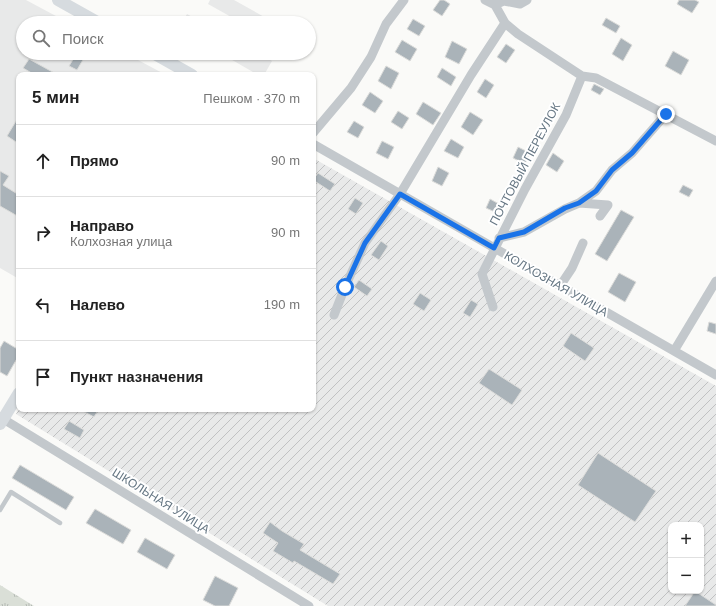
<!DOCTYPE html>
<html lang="ru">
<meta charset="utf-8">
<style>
body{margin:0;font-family:Arial,sans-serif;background:#f2f2f2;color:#222}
.controls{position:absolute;right:12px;bottom:12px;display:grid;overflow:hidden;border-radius:8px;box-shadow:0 1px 3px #0004}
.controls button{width:36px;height:36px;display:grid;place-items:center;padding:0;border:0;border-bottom:1px solid #e0e0e0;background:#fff;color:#222;font:20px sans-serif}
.stop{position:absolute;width:12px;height:12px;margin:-9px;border:3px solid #1a73e8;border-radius:50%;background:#fff}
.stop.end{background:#1a73e8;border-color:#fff;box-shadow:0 1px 4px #0008}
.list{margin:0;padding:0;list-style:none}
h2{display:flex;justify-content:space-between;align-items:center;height:52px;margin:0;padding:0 16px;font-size:17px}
h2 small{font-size:13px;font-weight:400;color:#767676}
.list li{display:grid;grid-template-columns:26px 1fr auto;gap:12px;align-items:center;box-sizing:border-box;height:72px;padding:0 16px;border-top:1px solid #e0e0e0}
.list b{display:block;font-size:15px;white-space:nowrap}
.list p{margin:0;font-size:13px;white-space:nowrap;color:#767676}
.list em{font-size:13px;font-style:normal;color:#767676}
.icon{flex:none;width:22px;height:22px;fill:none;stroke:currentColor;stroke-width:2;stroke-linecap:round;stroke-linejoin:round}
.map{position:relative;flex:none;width:716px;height:606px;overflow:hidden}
.search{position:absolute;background:#fff;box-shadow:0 1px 3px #0004;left:16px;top:16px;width:300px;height:44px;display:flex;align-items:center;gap:10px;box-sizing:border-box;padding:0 14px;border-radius:22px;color:#767676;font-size:15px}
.panel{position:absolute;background:#fff;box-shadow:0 1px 3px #0004;left:16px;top:72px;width:300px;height:340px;border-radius:8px}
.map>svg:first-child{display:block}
</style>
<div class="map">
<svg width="716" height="606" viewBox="0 0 716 606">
<defs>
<pattern id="industrial-furrows" width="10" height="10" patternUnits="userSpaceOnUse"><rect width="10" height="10" fill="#e8e9e9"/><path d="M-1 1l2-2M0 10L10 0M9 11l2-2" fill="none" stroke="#c0c1c2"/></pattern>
<pattern id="grass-tufts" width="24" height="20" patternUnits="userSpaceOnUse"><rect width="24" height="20" fill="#dadfd7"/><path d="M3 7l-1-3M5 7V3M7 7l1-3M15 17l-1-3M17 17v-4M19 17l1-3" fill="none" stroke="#b4b9b4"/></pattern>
</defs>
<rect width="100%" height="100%" fill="#fafaf8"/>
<!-- built -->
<path fill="#e8e9e9" d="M 0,0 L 26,0 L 69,23 L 23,23 L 23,53 L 125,53 L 166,75 L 19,75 L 19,279 L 0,268 Z
M 210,0 L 234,0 L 275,23 L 231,23 L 233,18 L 208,4 Z
M 187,14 L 203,23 L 182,23 Z
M 220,53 L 258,53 L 272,61 L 264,75 L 258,75 Z"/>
<!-- industrial -->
<path fill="url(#industrial-furrows)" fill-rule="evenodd" d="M 313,158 L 716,386 L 716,606 L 328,606 L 16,414 L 19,409 L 313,409 ZM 671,525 L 701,525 L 701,591 L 671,591 Z"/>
<!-- grass -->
<path fill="url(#grass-tufts)" d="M 0,585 L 34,606 L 0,606 Z"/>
<!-- building -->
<path fill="#aab3b9" stroke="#dcdcda" d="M 440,0 L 444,0 L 450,4 L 442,16 L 433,10 Z
M 679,0 L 695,0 L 699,2 L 692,13 L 677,4 Z
M 606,18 L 620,26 L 616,33 L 602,25 Z
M 413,19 L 425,26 L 419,36 L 407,29 Z
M 621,38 L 632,45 L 623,61 L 612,54 Z
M 402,40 L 417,49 L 410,61 L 395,52 Z
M 452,41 L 467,49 L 459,64 L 445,57 Z
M 506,44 L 515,50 L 506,63 L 497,57 Z
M 673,51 L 689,60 L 681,75 L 665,66 Z
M 77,53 L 87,53 L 77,70 L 69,66 Z
M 29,59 L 58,75 L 35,75 L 23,68 Z
M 386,66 L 399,73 L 391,89 L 378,81 Z
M 442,68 L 456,77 L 451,86 L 437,77 Z
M 485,79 L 494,85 L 486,98 L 477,92 Z
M 594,84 L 604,89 L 600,95 L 591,90 Z
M 370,92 L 383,101 L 375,113 L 362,105 Z
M 423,102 L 441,113 L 433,125 L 416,114 Z
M 398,111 L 409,118 L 402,129 L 391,122 Z
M 470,112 L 483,120 L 473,135 L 461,127 Z
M 19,116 L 19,144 L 7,136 Z
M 354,121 L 364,127 L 358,138 L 347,132 Z
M 451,139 L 464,147 L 458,158 L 444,151 Z
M 382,141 L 394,147 L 388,159 L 376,153 Z
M 518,147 L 530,153 L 525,164 L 513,158 Z
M 553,153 L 564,161 L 557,172 L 546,165 Z
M 438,167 L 449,173 L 442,186 L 432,181 Z
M 0,171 L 9,176 L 3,185 L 19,195 L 19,217 L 0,206 Z
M 318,173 L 335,184 L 330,191 L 313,180 Z
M 683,185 L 693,190 L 689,197 L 679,192 Z
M 355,198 L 363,203 L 356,214 L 348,209 Z
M 490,199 L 499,204 L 495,212 L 486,208 Z
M 621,210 L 634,217 L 607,261 L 595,254 Z
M 381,241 L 388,246 L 379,260 L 371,255 Z
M 619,273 L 636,282 L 625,302 L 608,292 Z
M 359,280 L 372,289 L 367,296 L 354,287 Z
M 420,293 L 431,300 L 424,311 L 413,304 Z
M 471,300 L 478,304 L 470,317 L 463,313 Z
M 709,322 L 716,324 L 716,334 L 707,331 Z
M 571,333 L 594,348 L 585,361 L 563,346 Z
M 4,341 L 19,350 L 19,355 L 7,376 L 0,372 L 0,348 Z
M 489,369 L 522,390 L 512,405 L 479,383 Z
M 79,409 L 99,409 L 94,417 Z
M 69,421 L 84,430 L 80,438 L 64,429 Z
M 598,453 L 656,491 L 635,522 L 578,485 Z
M 20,465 L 74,497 L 66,510 L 12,478 Z
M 95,509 L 131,530 L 123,544 L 86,523 Z
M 270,522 L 282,531 L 304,544 L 300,550 L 340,574 L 333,584 L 294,561 L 293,563 L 273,551 L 278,543 L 263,533 Z
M 145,538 L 175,555 L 167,569 L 137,552 Z
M 215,576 L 238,588 L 229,606 L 215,606 L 203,600 Z
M 695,591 L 716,605 L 716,606 L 685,606 Z"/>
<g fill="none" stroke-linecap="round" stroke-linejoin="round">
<!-- lane -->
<path stroke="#c3c8cc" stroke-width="4.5" d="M 0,510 L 11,492 L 60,523"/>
<!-- street -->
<path stroke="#c3c8cc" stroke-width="9" d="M 485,0 L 495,5 L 505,23 L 518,34 L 582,76 L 596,78 L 716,141
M 495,5 L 504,1 L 520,4 L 527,0
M 313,133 L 351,88 L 371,57 L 386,24 L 404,0
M 313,144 L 716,375
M 579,203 L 596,191 L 612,170 L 632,153 L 666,114
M 499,238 L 524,232 L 565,209 L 579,203 L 608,205 L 600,216
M 560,286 L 572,268 L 583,243
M 493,307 L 482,274 L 525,189 L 566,115 L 582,76
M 334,315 L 345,287 L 365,243 L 400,194 L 471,75 L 505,23
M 674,351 L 716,281
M 0,417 L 309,606"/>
<!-- secondary -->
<path stroke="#d6dbdf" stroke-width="12" d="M 58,0 L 99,23
M 153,53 L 192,75
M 0,424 L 19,393"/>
</g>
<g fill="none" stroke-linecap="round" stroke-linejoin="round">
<!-- route -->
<path stroke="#1a73e8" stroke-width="5" d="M 345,287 L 365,243 L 400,194 L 494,248 L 499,238 L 524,232 L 565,208 L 579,203 L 596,191 L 612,170 L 632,153 L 666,114"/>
</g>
<g text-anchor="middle" stroke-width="4" stroke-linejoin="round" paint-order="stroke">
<!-- street labels -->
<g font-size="12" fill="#657683" stroke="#fff">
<text transform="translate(525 164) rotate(-62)" y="4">ПОЧТОВЫЙ ПЕРЕУЛОК</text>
<text transform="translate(556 284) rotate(30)" y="4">КОЛХОЗНАЯ УЛИЦА</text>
<text transform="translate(161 501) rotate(32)" y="4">ШКОЛЬНАЯ УЛИЦА</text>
</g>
</g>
</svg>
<div class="controls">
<button>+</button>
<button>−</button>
</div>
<div class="stop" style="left:345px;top:287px"></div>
<div class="stop end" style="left:666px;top:114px"></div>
<div class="search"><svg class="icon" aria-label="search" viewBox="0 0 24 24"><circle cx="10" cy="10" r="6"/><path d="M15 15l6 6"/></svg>Поиск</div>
<section class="panel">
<h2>5 мин<small>Пешком · 370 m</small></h2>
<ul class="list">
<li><svg class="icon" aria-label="ahead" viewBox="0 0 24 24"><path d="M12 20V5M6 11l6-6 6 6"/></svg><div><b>Прямо</b></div><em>90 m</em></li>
<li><svg class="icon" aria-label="right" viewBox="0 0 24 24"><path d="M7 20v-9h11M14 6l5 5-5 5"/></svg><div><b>Направо</b><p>Колхозная улица</p></div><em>90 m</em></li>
<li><svg class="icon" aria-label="left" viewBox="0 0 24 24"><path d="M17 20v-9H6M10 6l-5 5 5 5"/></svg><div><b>Налево</b></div><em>190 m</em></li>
<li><svg class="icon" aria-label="arrive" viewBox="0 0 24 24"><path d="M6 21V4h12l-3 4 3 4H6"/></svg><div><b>Пункт назначения</b></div></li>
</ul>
</section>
</div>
